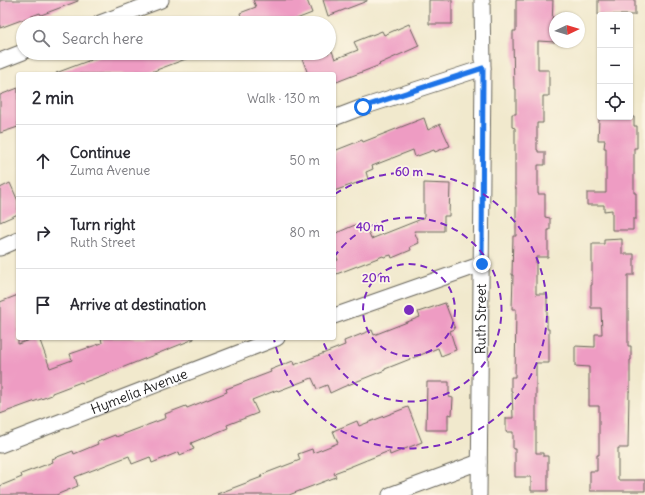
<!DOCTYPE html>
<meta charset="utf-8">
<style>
body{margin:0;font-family:Delius,sans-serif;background:#f7f7f7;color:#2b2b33}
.controls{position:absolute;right:12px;top:12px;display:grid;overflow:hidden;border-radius:4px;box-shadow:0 1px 3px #0004}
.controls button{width:36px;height:36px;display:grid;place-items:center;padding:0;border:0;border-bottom:1px solid #e1e1e2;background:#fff;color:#2b2b33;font:20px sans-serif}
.compass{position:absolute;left:549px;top:12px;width:36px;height:36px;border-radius:50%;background:#fff;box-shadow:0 1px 3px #0004;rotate:86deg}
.stop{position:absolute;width:12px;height:12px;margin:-9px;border:3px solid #1a73e8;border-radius:50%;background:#fff}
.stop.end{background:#1a73e8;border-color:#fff;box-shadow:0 1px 4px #0008}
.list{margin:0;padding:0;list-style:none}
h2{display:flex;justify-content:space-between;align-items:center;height:52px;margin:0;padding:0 16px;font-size:17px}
h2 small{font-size:13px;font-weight:400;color:#7c7c81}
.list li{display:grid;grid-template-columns:26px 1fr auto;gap:12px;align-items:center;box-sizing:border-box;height:72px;padding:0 16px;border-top:1px solid #e1e1e2}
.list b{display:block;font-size:15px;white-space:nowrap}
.list p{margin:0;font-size:13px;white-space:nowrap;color:#7c7c81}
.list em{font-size:13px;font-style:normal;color:#7c7c81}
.icon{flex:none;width:22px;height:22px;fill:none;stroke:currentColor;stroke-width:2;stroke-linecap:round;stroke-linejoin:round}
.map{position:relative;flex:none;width:645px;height:495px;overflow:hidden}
.search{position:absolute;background:#fff;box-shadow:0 1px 3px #0004;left:16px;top:16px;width:320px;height:44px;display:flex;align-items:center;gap:10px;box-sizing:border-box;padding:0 14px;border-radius:22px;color:#7c7c81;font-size:15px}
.panel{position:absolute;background:#fff;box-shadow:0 1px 3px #0004;left:16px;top:72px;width:320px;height:268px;border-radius:4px}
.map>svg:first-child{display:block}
</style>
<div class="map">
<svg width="645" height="495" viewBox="0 0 645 495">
<rect width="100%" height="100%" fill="#fcf5e5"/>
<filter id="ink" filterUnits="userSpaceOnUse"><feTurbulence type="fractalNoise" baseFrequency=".025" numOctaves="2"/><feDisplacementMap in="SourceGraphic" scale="8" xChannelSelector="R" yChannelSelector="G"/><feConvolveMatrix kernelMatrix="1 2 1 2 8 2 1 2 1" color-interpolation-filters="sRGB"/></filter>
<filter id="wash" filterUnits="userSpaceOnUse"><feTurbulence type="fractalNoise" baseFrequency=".012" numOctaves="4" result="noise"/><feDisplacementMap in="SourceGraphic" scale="16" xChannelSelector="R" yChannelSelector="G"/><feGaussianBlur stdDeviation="0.9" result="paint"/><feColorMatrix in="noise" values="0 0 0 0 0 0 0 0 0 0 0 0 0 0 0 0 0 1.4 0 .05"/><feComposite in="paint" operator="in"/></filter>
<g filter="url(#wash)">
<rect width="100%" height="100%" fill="#f1e9cd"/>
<g id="blocks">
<!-- building -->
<path fill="#ee9cc3" d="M 0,0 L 78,0 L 78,1 L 41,15 L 40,13 L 0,28 Z
M 253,0 L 307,0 L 312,13 L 286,23 L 243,23 L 240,13 L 256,7 Z
M 323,0 L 367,0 L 367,1 L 328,16 Z
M 429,0 L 452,0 L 452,24 L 429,24 Z
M 516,0 L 553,0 L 552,25 L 555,25 L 555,42 L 538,41 L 538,70 L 549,70 L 549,96 L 543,96 L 543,123 L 537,123 L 537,150 L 538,150 L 538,152 L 545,152 L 545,165 L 538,165 L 538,194 L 545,194 L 545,217 L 550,218 L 550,230 L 548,230 L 548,257 L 536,257 L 536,294 L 547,294 L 547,329 L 549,329 L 549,363 L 536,363 L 536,453 L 543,453 L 543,456 L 548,456 L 548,491 L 531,491 L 531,477 L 515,477 L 515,449 L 513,449 L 513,432 L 506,432 L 506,418 L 513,418 L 512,391 L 511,391 L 511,377 L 515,377 L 516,309 L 512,309 L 513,275 L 512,275 L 513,236 L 516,236 L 516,188 L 515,188 L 515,128 L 512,127 L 512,114 L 516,114 L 516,89 L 514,89 L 513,40 L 513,31 L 516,31 Z
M 598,0 L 635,0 L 635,15 L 598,15 Z
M 409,24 L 419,46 L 379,64 L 380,65 L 334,83 L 334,74 L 308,74 L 300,53 L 329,53 L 329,52 L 332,51 L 335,59 L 358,50 L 354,42 L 382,31 L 384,35 Z
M 109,53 L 199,53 L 199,54 L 146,74 L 56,74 L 56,73 Z
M 18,88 L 18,127 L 0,133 L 0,95 Z
M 604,117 L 634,117 L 634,126 L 637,126 L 637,148 L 634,148 L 634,193 L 636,193 L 636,219 L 633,219 L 633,230 L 612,230 L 612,210 L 604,211 L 604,205 L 587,205 L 587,193 L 606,193 L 606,148 L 604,148 L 605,140 L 598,140 L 599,119 L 604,118 Z
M 424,118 L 428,130 L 440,124 L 450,146 L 435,152 L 434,150 L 415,157 L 413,150 L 372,166 L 373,169 L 366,172 L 368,179 L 334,191 L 334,151 L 362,140 L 363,142 Z
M 10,183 L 18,201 L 18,214 L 0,222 L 0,188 Z
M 424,183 L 450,184 L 449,216 L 444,216 L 444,231 L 414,231 L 419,243 L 410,247 L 411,250 L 392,258 L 391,255 L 384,257 L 383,256 L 334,275 L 334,261 L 338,260 L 334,250 L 334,234 L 355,225 L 356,228 L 365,224 L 371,239 L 424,218 Z
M 622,239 L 622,254 L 634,254 L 634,275 L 628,275 L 628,346 L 631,346 L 631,360 L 630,360 L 630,391 L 629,391 L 628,448 L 618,448 L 618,480 L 645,480 L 645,491 L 590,491 L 590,471 L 597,471 L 597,455 L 599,455 L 599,406 L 589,406 L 589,367 L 575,366 L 575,346 L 595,347 L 595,334 L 602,334 L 601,308 L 591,308 L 591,285 L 592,285 L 592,244 L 604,244 L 604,240 Z
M 18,295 L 18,344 L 34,338 L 39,338 L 50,368 L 72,360 L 70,354 L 102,343 L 101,338 L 194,338 L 194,339 L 114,371 L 82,383 L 81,382 L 52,393 L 52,395 L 0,414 L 0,302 Z
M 445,303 L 455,329 L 450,331 L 456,350 L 441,356 L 438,348 L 385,369 L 385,370 L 343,387 L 330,393 L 327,385 L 317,389 L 312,378 L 278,391 L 277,390 L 252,400 L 258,413 L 227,425 L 228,428 L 191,443 L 194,449 L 180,455 L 179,452 L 152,463 L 150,457 L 132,464 L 129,456 L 75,477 L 78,486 L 56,495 L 0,495 L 0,486 L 22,477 L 21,474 L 53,462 L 52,459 L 73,451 L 74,454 L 98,444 L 97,442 L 115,435 L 116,437 L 166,418 L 165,414 L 186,406 L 187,408 L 227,392 L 226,389 L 271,372 L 270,370 L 293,361 L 294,365 L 345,345 L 344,341 L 372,330 L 374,335 L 420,317 L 418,312 Z
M 427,382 L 449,382 L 449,397 L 453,398 L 452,415 L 448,414 L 448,430 L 426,430 Z
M 408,407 L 422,442 L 390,455 L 389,451 L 342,470 L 334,473 L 336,477 L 289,495 L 218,495 L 217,494 L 262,477 L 261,475 L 300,460 L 298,454 L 312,449 L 313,453 L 338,443 L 333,431 L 357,421 L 359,426 Z"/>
</g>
</g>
<g filter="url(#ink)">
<use href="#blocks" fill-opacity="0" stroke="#67645a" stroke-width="1"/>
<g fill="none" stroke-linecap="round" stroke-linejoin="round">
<!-- street casing -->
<g stroke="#67645a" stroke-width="17">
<g id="street">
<path d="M 100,23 L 161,0"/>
<path d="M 0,61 L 23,52"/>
<path d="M 334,118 L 363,107 L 483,68"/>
<path d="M 0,248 L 18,240"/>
<path d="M 334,316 L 482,264"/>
<path id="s1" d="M 0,445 L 277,338"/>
<path d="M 390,495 L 479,462"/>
<path id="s2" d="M 479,495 L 483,68 L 482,0"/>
</g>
</g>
<!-- street -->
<use href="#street" stroke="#fff" stroke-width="15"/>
</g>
</g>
<g fill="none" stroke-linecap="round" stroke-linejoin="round" filter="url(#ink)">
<!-- route -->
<path stroke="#1a73e8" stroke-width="5" d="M 363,107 L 483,68 L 482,264"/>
</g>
<!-- distance rings -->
<g fill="none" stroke="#7b2cbf" stroke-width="2" stroke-dasharray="7 5">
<circle cx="409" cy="310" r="46"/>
<path d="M334 257A92 92 0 1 1 322 338"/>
<path d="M335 194A138 138 0 1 1 274 339"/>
</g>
<g text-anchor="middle" stroke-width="3.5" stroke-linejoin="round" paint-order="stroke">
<!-- street labels -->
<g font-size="14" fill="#1c1c1c" stroke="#fcf5e5">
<text dy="5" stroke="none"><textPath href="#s2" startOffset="176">Ruth Street</textPath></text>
<text dy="5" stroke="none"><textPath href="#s1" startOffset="149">Hymelia Avenue</textPath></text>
</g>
</g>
<circle cx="409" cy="310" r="6" fill="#7b2cbf" stroke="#fcf5e5" stroke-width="2"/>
<g font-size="12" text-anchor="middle" font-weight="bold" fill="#7b2cbf" stroke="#fcf5e5" stroke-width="3.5" stroke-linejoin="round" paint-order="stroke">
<text x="409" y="176">60 m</text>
<text x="370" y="231">40 m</text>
<text x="376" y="282">20 m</text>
</g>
</svg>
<div class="controls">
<button>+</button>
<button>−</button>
<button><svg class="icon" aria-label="locate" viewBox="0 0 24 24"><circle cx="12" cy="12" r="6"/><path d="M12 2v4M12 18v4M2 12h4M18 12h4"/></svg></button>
</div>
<svg class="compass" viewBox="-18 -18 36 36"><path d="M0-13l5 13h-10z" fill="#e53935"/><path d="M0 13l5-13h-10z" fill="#7c7c81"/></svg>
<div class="stop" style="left:363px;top:107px"></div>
<div class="stop end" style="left:482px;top:264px"></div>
<div class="search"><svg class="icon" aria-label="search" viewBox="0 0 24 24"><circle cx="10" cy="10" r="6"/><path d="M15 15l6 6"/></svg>Search here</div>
<section class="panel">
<h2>2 min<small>Walk · 130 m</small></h2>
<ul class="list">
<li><svg class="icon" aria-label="ahead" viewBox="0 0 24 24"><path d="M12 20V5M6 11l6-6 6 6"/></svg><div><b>Continue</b><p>Zuma Avenue</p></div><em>50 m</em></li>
<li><svg class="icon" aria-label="right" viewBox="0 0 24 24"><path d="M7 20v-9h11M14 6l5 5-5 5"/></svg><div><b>Turn right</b><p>Ruth Street</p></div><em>80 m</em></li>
<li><svg class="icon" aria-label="arrive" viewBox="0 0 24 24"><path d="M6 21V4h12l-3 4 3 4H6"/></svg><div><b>Arrive at destination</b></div></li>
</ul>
</section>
</div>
